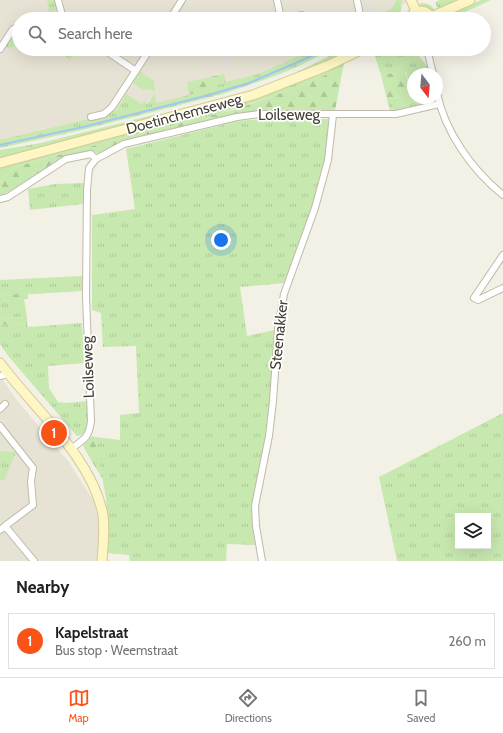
<!DOCTYPE html>
<meta charset="utf-8">
<style>
body{margin:0;font-family:Cabin,sans-serif;background:#f2f2f2;color:#202124}
.controls{position:absolute;right:12px;bottom:12px;display:grid;overflow:hidden;border-radius:0px;box-shadow:0 4px 16px #0002}
.controls button{width:36px;height:36px;display:grid;place-items:center;padding:0;border:0;border-bottom:1px solid #e0e0e0;background:#fff;color:#202124;font:20px sans-serif}
.compass{position:absolute;left:407px;top:68px;width:36px;height:36px;border-radius:50%;background:#fff;box-shadow:0 4px 16px #0002;rotate:164deg}
.you{position:absolute;left:221px;top:240px;width:14px;height:14px;margin:-10px;border:3px solid #fff;border-radius:50%;background:#1a73e8;box-shadow:0 0 0 6px #1a73e833}
.badge{display:grid;place-items:center;width:26px;height:26px;border-radius:50%;background:#fa5317;color:#fff;font-size:13px;font-weight:700}
.pin{position:absolute;translate:-50% -50%;border:2px solid #fff;box-shadow:0 1px 4px #0006}
.list{margin:0;padding:0;list-style:none}
h2{display:flex;justify-content:space-between;align-items:center;height:52px;margin:0;padding:0 16px;font-size:17px}
h2 small{font-size:13px;font-weight:400;color:#757577}
.list li{display:grid;grid-template-columns:26px 1fr auto;gap:12px;align-items:center;box-sizing:border-box;height:56px;margin:0 8px 8px;padding:0 8px;border:1px solid #e0e0e0;border-radius:0px}
.list b{display:block;font-size:15px;white-space:nowrap}
.list p{margin:0;font-size:13px;white-space:nowrap;color:#757577}
.list em{font-size:13px;font-style:normal;color:#757577}
.icon{flex:none;width:22px;height:22px;fill:none;stroke:currentColor;stroke-width:2;stroke-linecap:round;stroke-linejoin:round}
.map{position:relative;flex:none;width:503px;height:561px;overflow:hidden}
.search{position:absolute;background:#fff;box-shadow:0 4px 16px #0002;left:12px;right:12px;top:12px;height:44px;display:flex;align-items:center;gap:10px;box-sizing:border-box;padding:0 14px;border-radius:22px;color:#757577;font-size:15px}
.sheet{height:116px;background:#fff}
nav{display:flex;justify-content:space-around;align-items:center;box-sizing:border-box;height:56px;border-top:1px solid #e0e0e0;background:#fff;font-size:11px;color:#757577}
nav a{display:grid;justify-items:center;gap:2px}
nav .on{color:#fa5317}
.map>svg:first-child{display:block}
</style>
<div class="map">
<svg width="503" height="561" viewBox="0 0 503 561">
<defs>
<pattern id="grass-tufts" width="24" height="20" patternUnits="userSpaceOnUse"><rect width="24" height="20" fill="#c7e8af"/><path d="M3 7l-1-3M5 7V3M7 7l1-3M15 17l-1-3M17 17v-4M19 17l1-3" fill="none" stroke="#acc897"/></pattern>
<pattern id="forest-firs" width="22" height="20" patternUnits="userSpaceOnUse"><rect width="22" height="20" fill="#c7e8af"/><path d="M5 1l3.5 6h-7zM16 11l3.5 6h-7z" fill="#acc897"/></pattern>
</defs>
<rect width="100%" height="100%" fill="#f3f1e6"/>
<!-- residential -->
<path fill="#e7e3d4" d="M 0,0 L 414,0 L 399,6 L 388,19 L 19,19 L 19,49 L 325,49 L 231,90 L 0,146 Z
M 0,376 L 16,399 L 69,462 L 93,500 L 102,531 L 102,554 L 110,561 L 0,561 Z"/>
<!-- grass -->
<path fill="url(#grass-tufts)" fill-rule="evenodd" d="M 47,0 L 55,0 L 58,10 L 49,12 Z
M 396,0 L 402,0 C 401,7 402,14 396,19 L 374,19 L 374,15 C 383,12 394,11 396,0 Z
M 440,0 L 460,0 L 438,9 L 435,2 Z
M 481,0 L 491,0 L 450,19 L 443,19 L 442,18 Z
M 424,3 L 430,5 L 435,10 C 429,12 423,9 419,4 Z
M 58,12 L 60,19 L 52,19 L 50,17 L 49,19 L 34,19 L 34,18 Z
M 15,37 L 16,42 L 19,41 L 19,43 L 9,49 L 5,46 L 10,38 Z
M 71,49 L 78,49 L 70,60 L 66,57 Z
M 309,49 L 333,49 L 297,67 L 272,77 L 223,94 L 78,131 L 0,148 L 0,140 L 89,119 L 89,121 L 104,117 L 114,110 L 116,111 L 126,94 L 142,104 L 144,101 L 148,104 L 155,94 L 156,103 L 189,95 L 226,82 L 261,73 L 309,51 Z
M 343,49 L 354,49 L 321,65 L 275,83 Z
M 374,49 L 413,49 L 428,67 L 429,74 L 413,74 L 413,98 L 433,98 L 432,102 L 400,111 L 390,111 L 387,99 L 411,95 L 406,72 L 381,75 L 373,50 Z
M 344,63 L 343,68 L 282,93 L 218,114 L 100,144 L 15,167 L 0,181 L 0,167 L 138,130 L 217,110 L 271,93 Z
M 157,114 L 157,118 L 0,159 L 0,150 L 41,143 Z
M 279,119 L 330,119 C 327,138 326,157 322,175 C 313,212 297,247 285,283 L 240,287 L 247,336 L 275,330 L 271,396 L 264,452 L 253,507 L 253,530 L 255,545 L 227,544 L 226,561 L 130,561 L 129,555 L 108,553 L 108,525 L 106,498 L 95,437 L 120,440 L 120,415 L 139,413 L 136,346 L 103,347 L 101,313 L 92,310 L 92,215 L 135,209 L 126,149 L 234,122 L 246,120 Z
M 84,183 L 83,204 L 30,210 L 28,189 L 55,184 Z
M 82,276 L 82,291 L 0,296 L 0,280 Z
M 24,299 L 27,317 L 0,319 L 0,301 Z
M 27,323 L 28,327 L 82,323 L 84,363 L 48,366 L 49,388 L 58,402 L 66,403 L 88,401 C 88,411 91,435 77,436 L 9,357 L 0,344 L 0,325 Z
M 503,413 L 503,561 L 397,561 L 379,477 ZM 458,516 L 488,516 L 488,546 L 458,546 Z
M 0,451 L 16,452 L 4,481 L 0,480 Z"/>
<!-- forest -->
<path fill="url(#forest-firs)" d="M 343,68 L 335,111 L 248,113 L 230,115 L 138,139 L 98,154 L 94,151 L 73,154 L 66,156 L 29,181 L 0,196 L 0,181 L 15,167 L 100,144 L 233,110 L 282,93 Z
M 405,71 L 411,95 L 387,99 L 381,75 Z
M 224,74 L 226,82 L 189,95 L 187,82 Z
M 28,294 L 28,299 L 0,301 L 0,296 Z
M 27,317 L 27,323 L 0,325 L 0,319 Z
M 92,436 L 95,437 L 103,480 L 83,446 Z"/>
<!-- green -->
<path fill="#c7e8af" d="M 140,71 L 154,81 L 155,92 L 150,89 L 143,90 L 133,83 Z"/>
<!-- parking -->
<path fill="#e4e2de" d="M 371,4 L 375,19 L 368,19 L 365,6 Z
M 5,46 L 9,49 L 2,60 L 0,59 L 0,55 Z
M 226,49 L 228,65 L 222,67 L 220,59 L 222,58 L 221,51 Z"/>
<g fill="none" stroke-linecap="round" stroke-linejoin="round">
<!-- stream -->
<path stroke="#a2c7f0" stroke-width="2" d="M 0,145 L 83,127 L 209,95 L 249,83 L 312,56"/>
<!-- street casing -->
<g stroke="#bfbaa9" stroke-width="8">
<path id="street" d="M 58,0 L 63,19
M 277,0 L 281,19
M 357,0 L 360,15
M 170,19 L 182,0
M 284,19 L 302,15 L 304,16 L 306,19
M 0,49 L 13,29 L 19,27
M 103,49 L 136,71
M 427,49 L 433,74
M 437,93 C 445,132 472,170 503,195
M 91,117 L 104,114 L 112,107 L 150,49
M 0,199 L 8,197 L 66,159 L 91,154 L 96,159
M 503,255 L 474,298 L 478,300 L 503,288
M 0,376 L 9,374
M 0,409 L 5,404
M 0,426 L 33,468 L 31,481 L 33,505 L 5,526
M 71,449 C 84,439 89,438 91,421 L 86,297 L 87,190 L 89,168 L 96,159 L 124,144 L 237,117 L 259,114 L 396,114 L 439,104
M 0,530 L 5,526 L 34,561
M 262,561 L 256,526 L 255,506 L 269,436 L 273,401 L 278,329 L 284,294 L 315,208 L 328,160 L 333,115"/>
</g>
<!-- secondary casing -->
<g stroke="#d3ca96" stroke-width="11">
<path id="secondary" d="M 411,0 L 416,11
M 431,17 L 470,0
M 409,19 C 414,9 427,8 432,19
M 0,163 L 253,95 L 327,66 L 363,49
M 0,363 C 34,409 92,457 103,515 C 105,530 103,546 102,561"/>
</g>
<!-- street -->
<use href="#street" stroke="#fff" stroke-width="6"/>
<!-- secondary -->
<use href="#secondary" stroke="#fef7c5" stroke-width="9"/>
</g>
<g text-anchor="middle" stroke-width="3.5" stroke-linejoin="round" paint-order="stroke">
<!-- street labels -->
<g font-size="15" fill="#464135" stroke="#fff">
<text transform="translate(184 114) rotate(-15)" y="5">Doetinchemseweg</text>
<text x="289" y="120">Loilseweg</text>
<text transform="translate(279 335) rotate(-84)" y="5">Steenakker</text>
<text transform="translate(88 367) rotate(-92)" y="5">Loilseweg</text>
</g>
</g>
</svg>
<div class="controls">
<button><svg class="icon" aria-label="layers" viewBox="0 0 24 24"><path d="M12 4l9 5-9 5-9-5zM3 14l9 5 9-5"/></svg></button>
</div>
<svg class="compass" viewBox="-18 -18 36 36"><path d="M0-13l5 13h-10z" fill="#e53935"/><path d="M0 13l5-13h-10z" fill="#757577"/></svg>
<div class="you"></div>
<div class="pin badge" style="left:54px;top:433px">1</div>
<div class="search"><svg class="icon" aria-label="search" viewBox="0 0 24 24"><circle cx="10" cy="10" r="6"/><path d="M15 15l6 6"/></svg>Search here</div>
</div>
<section class="sheet">
<h2>Nearby<small></small></h2>
<ul class="list">
<li><span class="badge">1</span><div><b>Kapelstraat</b><p>Bus stop · Weemstraat</p></div><em>260 m</em></li>
</ul>
</section>
<nav>
<a class="on"><svg class="icon" aria-label="map" viewBox="0 0 24 24"><path d="M3 6l6-2 6 2 6-2v14l-6 2-6-2-6 2zM9 4v14M15 6v14"/></svg>Map</a>
<a><svg class="icon" aria-label="directions" viewBox="0 0 24 24"><path d="M12 3l9 9-9 9-9-9zM9 14v-3h6M13 9l2 2-2 2"/></svg>Directions</a>
<a><svg class="icon" aria-label="saved" viewBox="0 0 24 24"><path d="M7 4h10v16l-5-4-5 4z"/></svg>Saved</a>
</nav>
